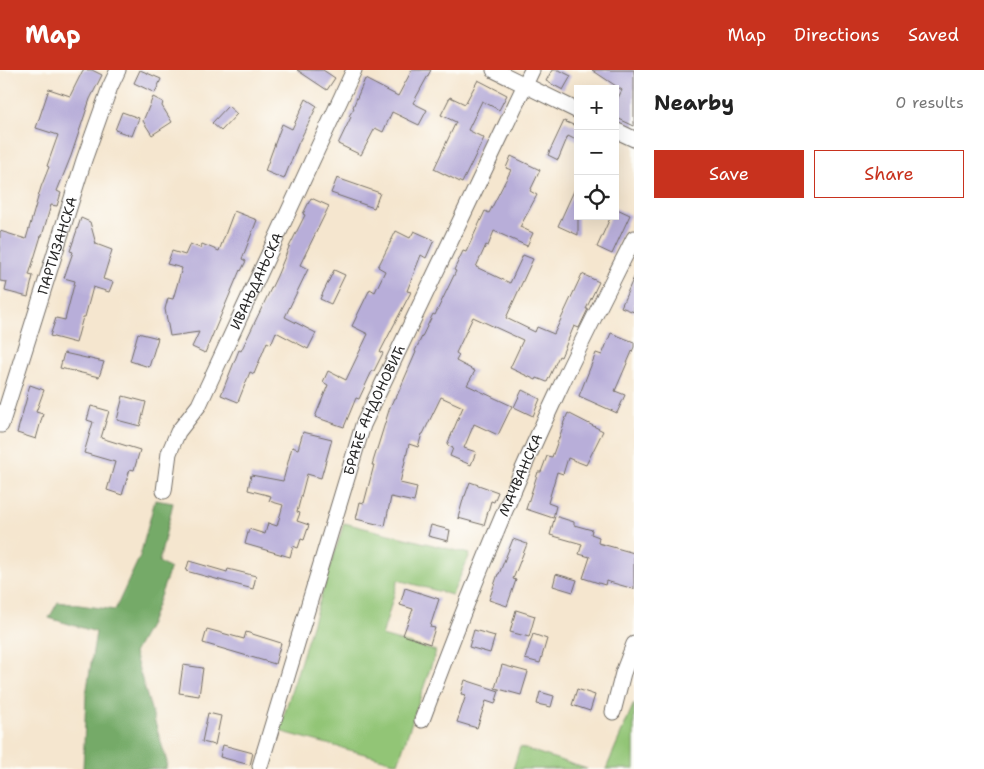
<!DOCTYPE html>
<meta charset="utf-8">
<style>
body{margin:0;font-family:"Shantell Sans",sans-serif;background:#f6f6f6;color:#222}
.controls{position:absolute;right:15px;top:15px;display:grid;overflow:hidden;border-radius:0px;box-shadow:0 5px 20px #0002}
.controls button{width:45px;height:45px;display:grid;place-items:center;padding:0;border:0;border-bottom:1px solid #e0e0e0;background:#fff;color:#222;font:25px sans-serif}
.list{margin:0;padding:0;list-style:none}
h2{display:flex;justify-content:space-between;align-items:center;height:65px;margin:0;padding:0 20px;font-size:21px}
h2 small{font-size:16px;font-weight:400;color:#767676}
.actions{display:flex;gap:10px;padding:15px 20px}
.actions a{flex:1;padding:11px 0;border:1px solid #c8321e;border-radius:0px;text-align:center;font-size:18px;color:#c8321e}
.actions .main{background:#c8321e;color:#fff}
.icon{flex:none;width:28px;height:28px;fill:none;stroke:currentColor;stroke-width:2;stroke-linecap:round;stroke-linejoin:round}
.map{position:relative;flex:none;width:634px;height:699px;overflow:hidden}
header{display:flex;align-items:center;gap:30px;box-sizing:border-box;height:70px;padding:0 25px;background:#c8321e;color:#fff}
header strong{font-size:24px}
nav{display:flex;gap:28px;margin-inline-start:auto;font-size:18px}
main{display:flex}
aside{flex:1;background:#fff}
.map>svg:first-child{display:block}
</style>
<header>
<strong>Map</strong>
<nav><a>Map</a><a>Directions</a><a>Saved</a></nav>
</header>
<main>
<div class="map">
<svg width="634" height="699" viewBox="0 0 634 699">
<rect width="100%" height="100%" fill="#fdfcf7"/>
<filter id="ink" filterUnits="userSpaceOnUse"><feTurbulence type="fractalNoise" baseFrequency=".02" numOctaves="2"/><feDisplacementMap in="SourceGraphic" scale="10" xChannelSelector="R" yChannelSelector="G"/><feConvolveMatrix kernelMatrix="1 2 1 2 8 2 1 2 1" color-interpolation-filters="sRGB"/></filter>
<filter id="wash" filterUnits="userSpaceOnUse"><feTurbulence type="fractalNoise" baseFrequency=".0096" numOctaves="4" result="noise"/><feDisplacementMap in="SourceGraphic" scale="20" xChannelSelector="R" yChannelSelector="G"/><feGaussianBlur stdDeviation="1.12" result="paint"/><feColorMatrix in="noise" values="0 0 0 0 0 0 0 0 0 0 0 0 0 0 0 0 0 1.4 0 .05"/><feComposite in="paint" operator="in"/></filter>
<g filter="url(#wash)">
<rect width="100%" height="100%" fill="#f5e6cf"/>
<!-- green -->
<path fill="#92c576" stroke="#5e7850" d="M 344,453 L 470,484 L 452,525 L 398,510 L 382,566 L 436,581 L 398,693 L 279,661 Z
M 634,633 L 634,699 L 606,699 Z
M 520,677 L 587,699 L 513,699 Z"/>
<!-- forest -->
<path fill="#75aa67" stroke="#506a49" d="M 155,430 L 173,433 L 159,492 L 170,499 L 150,554 L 134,583 L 167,692 L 166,699 L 83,699 L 86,625 L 96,562 L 49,548 L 58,532 L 115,540 L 140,486 Z"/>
<g id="blocks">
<!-- building -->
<path fill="#b8aed9" d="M 83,0 L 92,0 L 102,5 L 90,29 L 71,86 L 57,121 L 61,123 L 57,136 L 51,135 L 42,166 L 41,166 L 29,205 L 33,206 L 28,227 L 5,221 L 7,212 L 0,211 L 0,161 L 26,169 L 41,117 L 49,97 L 47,96 L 58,65 L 36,58 L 49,19 L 70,26 Z
M 140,0 L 161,9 L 155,23 L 134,13 Z
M 297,0 L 323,0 L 335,8 L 327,20 Z
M 412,0 L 431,0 L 413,33 L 427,40 L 419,55 L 392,42 L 383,62 L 375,58 L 361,85 L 338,74 L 351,47 L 349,46 L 354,38 L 353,37 L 365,9 L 398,26 Z
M 552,0 L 559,0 L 571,6 L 563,20 L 546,11 Z
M 592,0 L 634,0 L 634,56 L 615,47 L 615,34 L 622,20 Z
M 478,10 L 507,25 L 499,40 L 482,31 L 468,60 L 484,68 L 462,113 L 434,99 L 456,52 L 441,45 L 450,27 L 465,34 Z
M 153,27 L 163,32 L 162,36 L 172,52 L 152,65 L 143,51 Z
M 306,29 L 317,36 L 298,74 L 284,109 L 265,101 L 282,54 L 292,59 Z
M 228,36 L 237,44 L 221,61 L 212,53 Z
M 122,42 L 139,48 L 132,66 L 115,60 Z
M 564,51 L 578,57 L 578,71 L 568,66 L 558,90 L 548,85 Z
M 511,86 L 540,100 L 530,121 L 537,125 L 520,157 L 533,163 L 527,176 L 494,161 L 488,176 L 486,175 L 476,197 L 510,213 L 523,185 L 533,189 L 506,248 L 535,262 L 537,257 L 554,264 L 582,204 L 599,212 L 586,239 L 588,239 L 579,258 L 574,256 L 561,287 L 559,286 L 547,312 L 537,308 L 536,310 L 510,298 L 523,270 L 473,247 L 456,283 L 459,285 L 456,291 L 475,301 L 467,315 L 512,336 L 498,365 L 474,354 L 464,378 L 476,382 L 471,395 L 450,386 L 453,378 L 447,375 L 463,337 L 441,327 L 423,364 L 422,364 L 418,377 L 409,374 L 400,413 L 417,417 L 414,432 L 391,427 L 385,456 L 356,449 L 360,432 L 364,433 L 374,395 L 372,395 L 390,337 L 394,328 L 396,328 L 416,282 L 415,281 L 433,244 L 435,245 L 456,201 L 454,200 L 463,181 L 466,182 L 485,141 L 489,143 L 511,100 L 506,98 Z
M 337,108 L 380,123 L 374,138 L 331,123 Z
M 578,112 L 578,165 L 558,156 Z
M 311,128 L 329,136 L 300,195 L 308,199 L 285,247 L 316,263 L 308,279 L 276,262 L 271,274 L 267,272 L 254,304 L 250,302 L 238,332 L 221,325 L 239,280 L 241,281 L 277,206 L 289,177 L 305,145 L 303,144 Z
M 615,138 L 630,145 L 612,184 L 597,177 L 611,146 L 615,146 Z
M 234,141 L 257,150 L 242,189 L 246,191 L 241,201 L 240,200 L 205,283 L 192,277 L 199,262 L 170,266 L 165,239 L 168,228 L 173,229 L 182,198 L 167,194 L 172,181 L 185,185 L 190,174 L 200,178 L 202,174 L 219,181 Z
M 81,148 L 90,152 L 96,174 L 112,180 L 103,209 L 113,212 L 109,222 L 93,217 L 85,247 L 83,247 L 76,273 L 50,266 L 56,248 L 65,250 L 75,211 L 64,208 L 73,182 L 70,181 Z
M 396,161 L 410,168 L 414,161 L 434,170 L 426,188 L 421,185 L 407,221 L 411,222 L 380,282 L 383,283 L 374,301 L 372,301 L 359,329 L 356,328 L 344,357 L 315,347 L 328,315 L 323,312 L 328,301 L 346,310 L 368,264 L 352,256 L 370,219 L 375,222 L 385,201 L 378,197 Z
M 334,200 L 345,205 L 331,234 L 320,229 Z
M 634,207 L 634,242 L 621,237 Z
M 138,263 L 158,268 L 149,297 L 130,291 Z
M 611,263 L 634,272 L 634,277 L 615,321 L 625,325 L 617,343 L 579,326 L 596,283 L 602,285 Z
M 64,283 L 104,292 L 99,307 L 60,298 Z
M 30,315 L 44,320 L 36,342 L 43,344 L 36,369 L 17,363 L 27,327 L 26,327 Z
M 522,320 L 540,329 L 533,346 L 514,337 Z
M 123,326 L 146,332 L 140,356 L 117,350 Z
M 91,336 L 109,341 L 101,368 L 140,380 L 134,400 L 130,399 L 122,425 L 107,420 L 115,392 L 84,383 L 93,352 L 87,350 Z
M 568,343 L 603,361 L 586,395 L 568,388 L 563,404 L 557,402 L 548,433 L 556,436 L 553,448 L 526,439 L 538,402 L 541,402 L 547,386 L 552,387 L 564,354 L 563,354 Z
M 303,362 L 332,369 L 321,408 L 307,404 L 297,442 L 300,443 L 297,451 L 309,455 L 304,470 L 301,469 L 298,478 L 293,476 L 290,487 L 245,474 L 249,459 L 265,464 L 268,453 L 277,456 L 283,435 L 269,431 L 271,426 L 248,420 L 251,405 L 283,411 L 292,377 L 298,379 Z
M 470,412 L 498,422 L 494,432 L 491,431 L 484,455 L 458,448 L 464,426 L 465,426 Z
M 555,446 L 574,452 L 574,455 L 592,460 L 591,464 L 599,467 L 598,473 L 634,483 L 634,519 L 606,511 L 605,515 L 583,508 L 590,487 L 579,484 L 582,474 L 550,465 Z
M 431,455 L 450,460 L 448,471 L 428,466 Z
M 513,469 L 527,474 L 513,509 L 516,510 L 507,536 L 489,530 L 498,504 L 499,504 Z
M 189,491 L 227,502 L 228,499 L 256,506 L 253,519 L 186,501 Z
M 556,504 L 577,510 L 573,522 L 553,516 Z
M 405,518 L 439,529 L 430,557 L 435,558 L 430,574 L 403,565 L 413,539 L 400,535 Z
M 516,540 L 535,546 L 529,567 L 510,562 Z
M 207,559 L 244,569 L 246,562 L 281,573 L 275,594 L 203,573 Z
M 474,560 L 495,566 L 490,583 L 469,577 Z
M 533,564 L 547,569 L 540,593 L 525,589 Z
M 183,595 L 203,598 L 199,626 L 179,623 Z
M 502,595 L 528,602 L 521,625 L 495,618 Z
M 465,610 L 499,621 L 495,634 L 486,631 L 477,658 L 457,652 L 466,625 L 461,624 Z
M 577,619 L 595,625 L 590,641 L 572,635 Z
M 540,622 L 554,626 L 551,637 L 537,634 Z
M 208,643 L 221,646 L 215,675 L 202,672 Z
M 223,675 L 253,683 L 250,695 L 220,687 Z"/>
</g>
</g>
<g filter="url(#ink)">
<use href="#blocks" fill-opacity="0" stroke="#726c64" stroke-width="1"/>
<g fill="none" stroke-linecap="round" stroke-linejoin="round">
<!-- minor casing -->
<g stroke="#726c64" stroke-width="17">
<g id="minor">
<path d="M 494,0 L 578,41"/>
<path d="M 615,60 L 634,69"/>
<path id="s1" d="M 1,355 L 84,90 L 110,17 L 118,0"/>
<path id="s2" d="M 164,421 L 169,383 L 178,362 L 199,335 L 354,0"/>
<path d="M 613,642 L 623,603 L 634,574"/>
<path id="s3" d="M 422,650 C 463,540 507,430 557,324 C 581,272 608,220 634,168"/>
<path id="s4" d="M 260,696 L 363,355 L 532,0"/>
</g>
</g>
<!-- minor -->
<use href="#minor" stroke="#fff" stroke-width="15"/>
</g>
</g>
<g text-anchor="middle" stroke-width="4" stroke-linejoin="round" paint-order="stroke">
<!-- street labels -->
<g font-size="14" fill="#2b2b2b" stroke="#fdfcf7">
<text dy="5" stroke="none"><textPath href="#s1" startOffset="188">ПАРТИЗАНСКА</textPath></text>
<text dy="5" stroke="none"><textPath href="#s2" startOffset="232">ИВАЊДАЊСКА</textPath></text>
<text dy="5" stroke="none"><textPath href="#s4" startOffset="374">БРАЋЕ АНДОНОВИЋ</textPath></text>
<text dy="5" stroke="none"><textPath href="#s3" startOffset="264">МАЧВАНСКА</textPath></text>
</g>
</g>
</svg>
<div class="controls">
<button>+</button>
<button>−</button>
<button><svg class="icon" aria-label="locate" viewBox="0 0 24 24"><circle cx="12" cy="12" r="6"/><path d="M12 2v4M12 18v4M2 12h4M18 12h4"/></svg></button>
</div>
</div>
<aside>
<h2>Nearby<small>0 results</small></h2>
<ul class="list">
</ul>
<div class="actions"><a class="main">Save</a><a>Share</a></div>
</aside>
</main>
